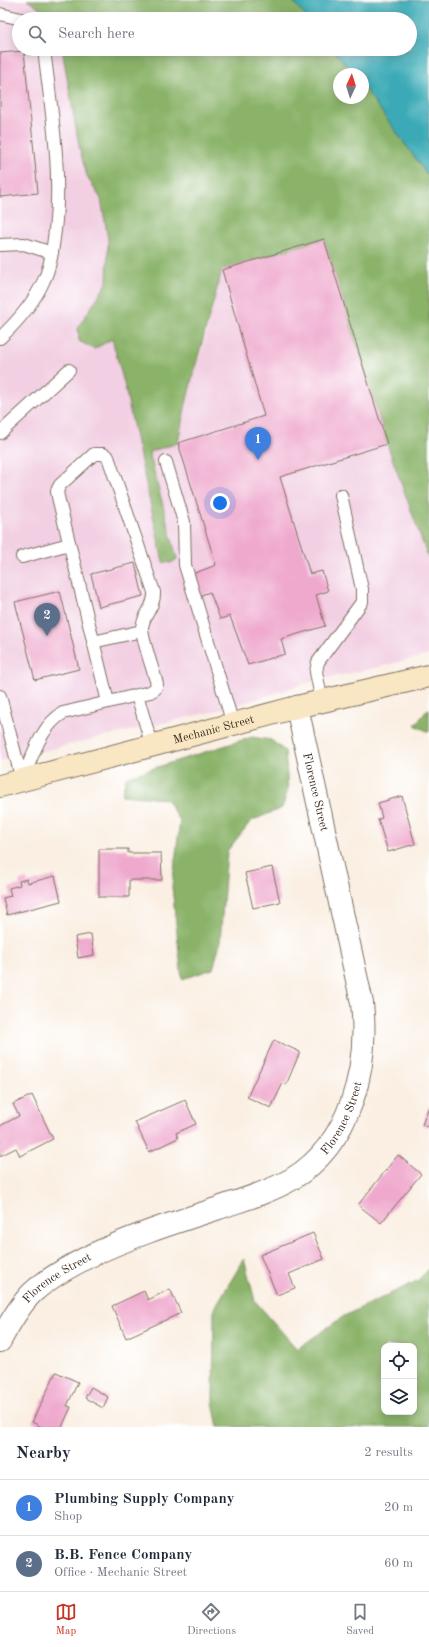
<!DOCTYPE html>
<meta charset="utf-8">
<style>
body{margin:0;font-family:"Old Standard TT",serif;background:#f2f2f3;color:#1f2937}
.controls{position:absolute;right:12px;bottom:12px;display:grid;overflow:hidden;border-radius:8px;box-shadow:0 2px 10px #0003}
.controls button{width:36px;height:36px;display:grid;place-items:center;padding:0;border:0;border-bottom:1px solid #e0e1e3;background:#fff;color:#1f2937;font:20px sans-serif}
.compass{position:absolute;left:333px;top:68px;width:36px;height:36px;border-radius:50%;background:#fff;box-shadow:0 2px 10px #0003;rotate:4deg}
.you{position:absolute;left:220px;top:503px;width:14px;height:14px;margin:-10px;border:3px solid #fff;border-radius:50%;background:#1a73e8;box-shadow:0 0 0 6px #1a73e833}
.badge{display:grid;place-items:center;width:26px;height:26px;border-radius:50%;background:#c8321e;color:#fff;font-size:13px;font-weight:700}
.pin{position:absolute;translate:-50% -33px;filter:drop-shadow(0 1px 2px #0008)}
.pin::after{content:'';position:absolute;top:21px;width:14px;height:12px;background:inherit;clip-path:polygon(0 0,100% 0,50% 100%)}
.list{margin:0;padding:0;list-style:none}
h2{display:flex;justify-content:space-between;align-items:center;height:52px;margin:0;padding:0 16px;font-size:17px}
h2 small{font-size:13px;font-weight:400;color:#747a83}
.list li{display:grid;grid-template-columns:26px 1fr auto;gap:12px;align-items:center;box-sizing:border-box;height:56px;padding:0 16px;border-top:1px solid #e0e1e3}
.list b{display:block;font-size:15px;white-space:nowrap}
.list p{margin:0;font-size:13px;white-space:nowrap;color:#747a83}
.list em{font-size:13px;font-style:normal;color:#747a83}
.icon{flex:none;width:22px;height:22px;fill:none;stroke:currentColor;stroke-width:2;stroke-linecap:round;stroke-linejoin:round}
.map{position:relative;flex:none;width:429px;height:1427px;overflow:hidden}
.search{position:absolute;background:#fff;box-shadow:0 2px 10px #0003;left:12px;right:12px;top:12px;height:44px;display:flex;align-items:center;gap:10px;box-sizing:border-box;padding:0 14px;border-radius:22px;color:#747a83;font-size:15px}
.sheet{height:164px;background:#fff}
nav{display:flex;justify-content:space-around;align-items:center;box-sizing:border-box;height:56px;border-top:1px solid #e0e1e3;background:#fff;font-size:11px;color:#747a83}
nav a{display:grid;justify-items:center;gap:2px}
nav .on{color:#c8321e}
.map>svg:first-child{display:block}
</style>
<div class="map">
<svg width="429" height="1427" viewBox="0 0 429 1427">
<rect width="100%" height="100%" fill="#fff"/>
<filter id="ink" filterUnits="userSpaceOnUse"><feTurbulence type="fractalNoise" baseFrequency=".025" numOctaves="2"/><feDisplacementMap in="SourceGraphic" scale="8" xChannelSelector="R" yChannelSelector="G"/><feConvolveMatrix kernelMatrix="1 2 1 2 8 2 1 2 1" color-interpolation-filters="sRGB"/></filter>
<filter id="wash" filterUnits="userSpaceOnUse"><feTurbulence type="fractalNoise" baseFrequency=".012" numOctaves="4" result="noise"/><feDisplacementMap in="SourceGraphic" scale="16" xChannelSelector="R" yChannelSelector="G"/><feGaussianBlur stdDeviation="0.9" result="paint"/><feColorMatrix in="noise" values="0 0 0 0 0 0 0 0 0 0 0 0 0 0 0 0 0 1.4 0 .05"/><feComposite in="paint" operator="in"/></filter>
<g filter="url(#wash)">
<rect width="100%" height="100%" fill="#faefe2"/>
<!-- built -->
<path fill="#f2cfe2" d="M 0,0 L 27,0 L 48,14 L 50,19 L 19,19 L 19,49 L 62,49 L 80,151 L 87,176 L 101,199 L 108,239 L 107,283 L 78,327 L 112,338 L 124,383 L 163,562 L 177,559 L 149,452 L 178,442 L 184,409 L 207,331 L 222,270 L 324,239 L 387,444 L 429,560 L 429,655 L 357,672 L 317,680 L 228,708 L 0,761 Z"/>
<!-- forest -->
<path fill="#8ab369" stroke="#626e44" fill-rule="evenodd" d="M 27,0 L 292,0 L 308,19 L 50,19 L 48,14 Z
M 62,49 L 333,49 L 353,74 L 339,74 L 339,98 L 363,98 L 363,86 L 429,177 L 429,560 L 387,444 L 324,239 L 222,270 C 207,328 188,385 178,443 L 149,452 L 177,559 L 171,563 L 163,562 L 124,383 L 112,339 L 94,349 L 79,341 L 78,327 L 107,283 L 108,239 L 101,199 L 87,176 L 80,151 Z
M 428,709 L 429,709 L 429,732 L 415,725 Z
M 252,737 L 271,740 L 285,751 L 288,790 L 282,808 L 251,821 L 227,851 L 220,943 L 213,969 L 182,979 L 172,887 L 180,821 L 166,799 L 122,795 L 126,777 Z
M 244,1259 L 255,1301 L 297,1349 L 344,1316 L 417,1281 L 429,1269 L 429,1427 L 218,1427 L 213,1403 L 214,1309 ZM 384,1346 L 414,1346 L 414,1412 L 384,1412 Z"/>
<!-- water -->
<path fill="#3aaab6" stroke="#3a6a6a" d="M 292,0 L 429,0 L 429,177 L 363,86 L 363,74 L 353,74 L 333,49 L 410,49 L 410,19 L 308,19 Z"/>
<g id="blocks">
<!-- building -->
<path fill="#efa9cd" d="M 24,51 L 38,193 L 0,197 L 0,53 Z
M 324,239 L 387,444 L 280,477 L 310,574 L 322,571 L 328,591 L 316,595 L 325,626 L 281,639 L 285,654 L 248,665 L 230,616 L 220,619 L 210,592 L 198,596 L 190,575 L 216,565 L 178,443 L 264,416 L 222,270 Z
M 135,563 L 143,596 L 99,607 L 91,574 Z
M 60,591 L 79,669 L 35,680 L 15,602 Z
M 402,796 L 415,844 L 388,852 L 378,819 L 382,818 L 378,803 Z
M 99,849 L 128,849 L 128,853 L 161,853 L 162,880 L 129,880 L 129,897 L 99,897 Z
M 272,867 L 280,902 L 253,908 L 245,873 Z
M 55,876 L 61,901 L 7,915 L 3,898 L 11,896 L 9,888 L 20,885 L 19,881 L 27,879 L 28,883 Z
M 91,934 L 94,955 L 78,958 L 75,937 Z
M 274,1040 L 300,1052 L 286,1085 L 283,1083 L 271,1108 L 247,1097 Z
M 32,1095 L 53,1139 L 20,1156 L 16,1148 L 0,1156 L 0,1126 L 19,1116 L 13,1104 Z
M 185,1100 L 196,1124 L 176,1133 L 178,1138 L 149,1152 L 135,1122 Z
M 429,1106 L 429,1127 L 422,1125 Z
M 398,1155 L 421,1174 L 381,1223 L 358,1205 Z
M 313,1233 L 324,1259 L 289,1274 L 295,1288 L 277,1295 L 260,1255 Z
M 170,1289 L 181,1313 L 126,1338 L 112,1306 L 144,1291 L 148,1300 Z
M 56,1372 L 78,1382 L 67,1406 L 71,1407 L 62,1427 L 42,1427 L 32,1422 Z
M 91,1387 L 108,1397 L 103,1408 L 85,1398 Z"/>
</g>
</g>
<g filter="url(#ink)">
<use href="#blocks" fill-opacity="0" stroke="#7e6f63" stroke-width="1"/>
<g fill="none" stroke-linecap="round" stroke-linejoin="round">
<!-- service casing -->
<g stroke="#7e6f63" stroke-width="14">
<path id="service" d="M 0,14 L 21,19
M 0,245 L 24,244 L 52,253
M 0,338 C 18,321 34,303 44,280 C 51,265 53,247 55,230 C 62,170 51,109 44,49
M 0,433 L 69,370
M 166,462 L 184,522 L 185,565 L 233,724
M 22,557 L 69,544
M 93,642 L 142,631
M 137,695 L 152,746
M 0,696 L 22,780
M 322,702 L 316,672 L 318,662 L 362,602 L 362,589 L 341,495
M 22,780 C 33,756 40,727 63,713 L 150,692 L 155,689 L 157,684 C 154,672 141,637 142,627 C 144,613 155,607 154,592 L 108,457 L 103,454 L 94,454 L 60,485 L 57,491 L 58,497 L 108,702"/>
</g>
<!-- minor casing -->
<g stroke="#7e6f63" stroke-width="24">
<g id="minor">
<path id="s1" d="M 0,1341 C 9,1324 19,1306 32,1293 C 48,1278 69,1267 88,1257 C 129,1237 173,1223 216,1209 C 241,1200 268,1193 292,1179 C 351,1143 369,1068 362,1003 L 297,707"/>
</g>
</g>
<!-- secondary casing -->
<g stroke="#7e6f63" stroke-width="24">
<g id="secondary">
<path id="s2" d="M 0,786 L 297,707 L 429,676"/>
</g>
</g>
<!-- service -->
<use href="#service" stroke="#fff" stroke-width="12"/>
<!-- minor -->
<use href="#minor" stroke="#fff" stroke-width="22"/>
<!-- secondary -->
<use href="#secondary" stroke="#f9e7c3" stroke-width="22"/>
</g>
</g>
<g text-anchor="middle" stroke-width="3.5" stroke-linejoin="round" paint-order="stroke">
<!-- street labels -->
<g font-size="12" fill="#3b2a1e" stroke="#fff">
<text dy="4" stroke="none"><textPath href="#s2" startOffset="221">Mechanic Street</textPath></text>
<text transform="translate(316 792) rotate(77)" y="4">Florence Street</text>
<text dy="4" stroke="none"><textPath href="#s1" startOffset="424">Florence Street</textPath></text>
<text dy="4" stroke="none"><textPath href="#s1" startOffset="87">Florence Street</textPath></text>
</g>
</g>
</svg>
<div class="controls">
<button><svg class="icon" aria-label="locate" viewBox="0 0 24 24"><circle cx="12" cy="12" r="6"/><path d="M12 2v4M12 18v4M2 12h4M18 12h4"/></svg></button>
<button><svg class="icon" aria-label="layers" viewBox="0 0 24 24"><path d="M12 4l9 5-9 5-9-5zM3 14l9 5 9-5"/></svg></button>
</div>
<svg class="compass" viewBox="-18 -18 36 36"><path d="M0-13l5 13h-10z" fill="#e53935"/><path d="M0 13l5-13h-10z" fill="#747a83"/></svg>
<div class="you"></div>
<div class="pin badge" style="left:258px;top:460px;background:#3f7fe0">1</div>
<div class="pin badge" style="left:47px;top:636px;background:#5c6f8a">2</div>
<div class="search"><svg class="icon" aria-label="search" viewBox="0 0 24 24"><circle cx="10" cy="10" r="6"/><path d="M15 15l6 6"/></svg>Search here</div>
</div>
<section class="sheet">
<h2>Nearby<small>2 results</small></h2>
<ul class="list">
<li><span class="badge" style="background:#3f7fe0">1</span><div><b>Plumbing Supply Company</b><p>Shop</p></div><em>20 m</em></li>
<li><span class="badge" style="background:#5c6f8a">2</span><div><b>B.B. Fence Company</b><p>Office · Mechanic Street</p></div><em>60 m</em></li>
</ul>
</section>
<nav>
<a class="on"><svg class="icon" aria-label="map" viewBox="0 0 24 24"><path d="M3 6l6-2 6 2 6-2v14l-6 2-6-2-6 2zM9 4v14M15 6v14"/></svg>Map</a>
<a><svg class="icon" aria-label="directions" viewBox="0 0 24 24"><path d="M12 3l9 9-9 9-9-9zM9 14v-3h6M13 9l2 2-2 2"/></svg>Directions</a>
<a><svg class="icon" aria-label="saved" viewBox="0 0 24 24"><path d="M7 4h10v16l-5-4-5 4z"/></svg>Saved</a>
</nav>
